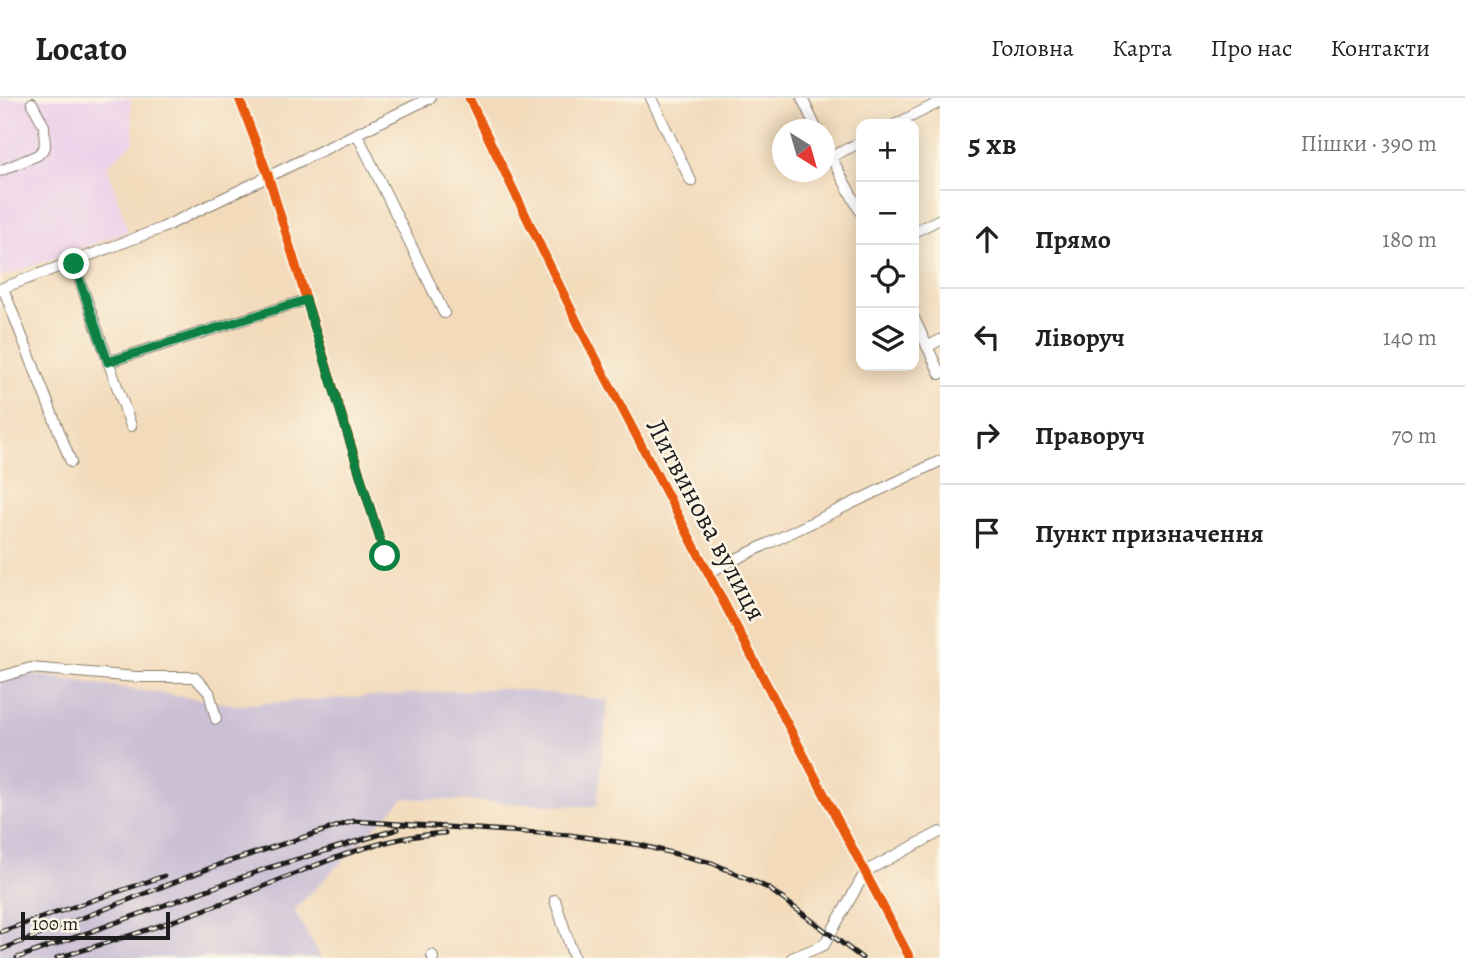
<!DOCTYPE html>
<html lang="uk">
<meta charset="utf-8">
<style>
body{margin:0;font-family:Alegreya,serif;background:#f6f6f6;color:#202124}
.controls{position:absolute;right:21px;top:21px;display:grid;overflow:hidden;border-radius:14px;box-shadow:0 4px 18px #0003}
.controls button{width:63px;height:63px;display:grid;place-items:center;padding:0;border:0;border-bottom:2px solid #e0e0e0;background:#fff;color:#202124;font:35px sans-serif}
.compass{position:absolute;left:772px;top:21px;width:63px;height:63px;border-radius:50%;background:#fff;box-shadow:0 4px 18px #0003;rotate:143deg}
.scale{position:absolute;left:21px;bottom:18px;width:149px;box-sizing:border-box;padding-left:7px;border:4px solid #1c1c1c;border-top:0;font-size:19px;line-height:24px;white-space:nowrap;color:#1c1c1c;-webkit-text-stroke:5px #fcf5e5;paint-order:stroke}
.stop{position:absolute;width:21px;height:21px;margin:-16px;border:5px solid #0b8043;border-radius:50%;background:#fff}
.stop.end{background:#0b8043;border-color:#fff;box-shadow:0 2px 7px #0008}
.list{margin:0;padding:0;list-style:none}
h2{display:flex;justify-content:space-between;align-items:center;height:91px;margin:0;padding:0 28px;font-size:30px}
h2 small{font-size:23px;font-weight:400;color:#757577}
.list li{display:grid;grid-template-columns:46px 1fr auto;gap:21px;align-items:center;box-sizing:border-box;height:98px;padding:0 28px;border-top:2px solid #e0e0e0}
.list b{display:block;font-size:26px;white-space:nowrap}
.list em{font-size:23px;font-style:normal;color:#757577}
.icon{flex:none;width:38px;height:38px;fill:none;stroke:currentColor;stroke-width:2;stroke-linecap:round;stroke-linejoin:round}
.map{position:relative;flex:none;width:940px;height:860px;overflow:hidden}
header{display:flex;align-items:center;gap:42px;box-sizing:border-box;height:98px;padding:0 35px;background:#fff;border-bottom:2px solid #e0e0e0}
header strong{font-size:33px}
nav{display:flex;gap:38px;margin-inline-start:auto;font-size:24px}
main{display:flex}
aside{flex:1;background:#fff}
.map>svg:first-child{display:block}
</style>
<header>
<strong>Locato</strong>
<nav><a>Головна</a><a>Карта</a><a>Про нас</a><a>Контакти</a></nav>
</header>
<main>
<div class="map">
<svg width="940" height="860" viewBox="0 0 940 860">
<rect width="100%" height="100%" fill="#fcf5e5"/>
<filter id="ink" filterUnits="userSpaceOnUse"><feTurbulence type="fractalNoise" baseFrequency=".0143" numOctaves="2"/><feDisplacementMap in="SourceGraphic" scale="14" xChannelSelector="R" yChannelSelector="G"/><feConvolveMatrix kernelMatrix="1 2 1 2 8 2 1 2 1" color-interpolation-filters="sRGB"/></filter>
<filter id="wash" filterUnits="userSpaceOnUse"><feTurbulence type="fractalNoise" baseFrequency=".00686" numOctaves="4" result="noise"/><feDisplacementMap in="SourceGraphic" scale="28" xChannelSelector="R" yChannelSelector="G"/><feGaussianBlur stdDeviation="1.57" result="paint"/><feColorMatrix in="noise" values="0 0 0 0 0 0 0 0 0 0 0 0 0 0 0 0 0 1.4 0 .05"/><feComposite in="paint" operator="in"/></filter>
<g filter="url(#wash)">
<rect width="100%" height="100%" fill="#f2daba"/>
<!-- built -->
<path fill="#ecd1ea" d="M 0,0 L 130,0 L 134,44 L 107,68 L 128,133 L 0,180 Z"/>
<!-- industrial -->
<path fill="#cbbfd5" d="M 23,575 L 238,607 L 501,590 L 608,602 L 597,709 L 404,700 L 294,812 L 321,860 L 0,860 L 0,577 Z"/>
</g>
<g filter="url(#ink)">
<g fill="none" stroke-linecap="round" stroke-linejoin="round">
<!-- minor casing -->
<g stroke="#877b6b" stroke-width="12">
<path id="minor" d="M 239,0 L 268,77 L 385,458
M 469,0 L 581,232 L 910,860
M 651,0 L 691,83
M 802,0 L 817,32
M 896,26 L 940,4
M 357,36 L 444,215
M 824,46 L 861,115
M 831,59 L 861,44
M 0,73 L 38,57 L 45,49 L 44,28 L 32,5
M 914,134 L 940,121
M 74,166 L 131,328
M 3,190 L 71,364
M 0,191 L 162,130 L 430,0
M 914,220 L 940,276
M 927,249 L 940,242
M 108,264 L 306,202
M 709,474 L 940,363
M 0,579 L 31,570 L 136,579 L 194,579 L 209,594 L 216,621
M 555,802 L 574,860
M 432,857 L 433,860
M 792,860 L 824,847 L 866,773 L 940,734"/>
</g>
<!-- minor -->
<use href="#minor" stroke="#fff" stroke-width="10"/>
<!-- rail casing -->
<g stroke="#1c1c1c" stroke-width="5">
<path id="rail" d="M 0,834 L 164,778
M 0,852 L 218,767 L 354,723 L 570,737 L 640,747 L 712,765 L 768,790 L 862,860
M 17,860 L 265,771 L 398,731
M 57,860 C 118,842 179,822 238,799 C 305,772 372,739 445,735"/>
</g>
<!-- rail -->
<use href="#rail" stroke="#fcf5e5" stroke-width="2.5" stroke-dasharray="8" stroke-linecap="butt"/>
<!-- cycleway casing -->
<g stroke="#fcf5e5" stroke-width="13">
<path id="cycleway" d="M 239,0 L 268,77 L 385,458
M 469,0 L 581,232 L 910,860"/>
</g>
<!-- cycleway -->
<use href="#cycleway" stroke="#e8590c" stroke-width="9"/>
</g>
</g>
<g fill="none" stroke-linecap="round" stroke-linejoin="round" filter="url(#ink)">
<!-- route -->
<path stroke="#0b8043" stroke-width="9" d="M 74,166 L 108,264 L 306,202 L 385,458"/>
</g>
<g text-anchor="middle" stroke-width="5" stroke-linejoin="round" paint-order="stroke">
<!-- street labels -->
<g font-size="28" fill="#1c1c1c" stroke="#fcf5e5">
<text transform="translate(707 421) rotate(62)" y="10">Литвинова вулиця</text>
</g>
</g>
</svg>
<div class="controls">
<button>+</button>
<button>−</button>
<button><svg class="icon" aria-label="locate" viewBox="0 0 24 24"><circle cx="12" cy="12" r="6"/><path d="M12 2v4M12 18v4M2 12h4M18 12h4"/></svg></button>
<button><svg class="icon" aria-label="layers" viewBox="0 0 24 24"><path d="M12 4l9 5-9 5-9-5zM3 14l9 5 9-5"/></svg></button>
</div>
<svg class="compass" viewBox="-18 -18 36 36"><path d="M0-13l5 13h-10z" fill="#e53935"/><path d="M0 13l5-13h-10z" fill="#757577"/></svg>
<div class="scale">100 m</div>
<div class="stop" style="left:385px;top:458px"></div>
<div class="stop end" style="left:74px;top:166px"></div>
</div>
<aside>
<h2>5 хв<small>Пішки · 390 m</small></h2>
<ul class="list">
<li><svg class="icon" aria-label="ahead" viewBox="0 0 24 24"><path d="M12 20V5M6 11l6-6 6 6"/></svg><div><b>Прямо</b></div><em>180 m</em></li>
<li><svg class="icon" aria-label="left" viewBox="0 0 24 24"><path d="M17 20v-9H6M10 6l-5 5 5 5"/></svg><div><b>Ліворуч</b></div><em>140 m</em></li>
<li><svg class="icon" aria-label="right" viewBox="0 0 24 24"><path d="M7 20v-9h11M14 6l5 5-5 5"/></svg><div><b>Праворуч</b></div><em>70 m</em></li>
<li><svg class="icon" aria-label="arrive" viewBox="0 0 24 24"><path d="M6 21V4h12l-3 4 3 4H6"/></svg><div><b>Пункт призначення</b></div></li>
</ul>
</aside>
</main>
